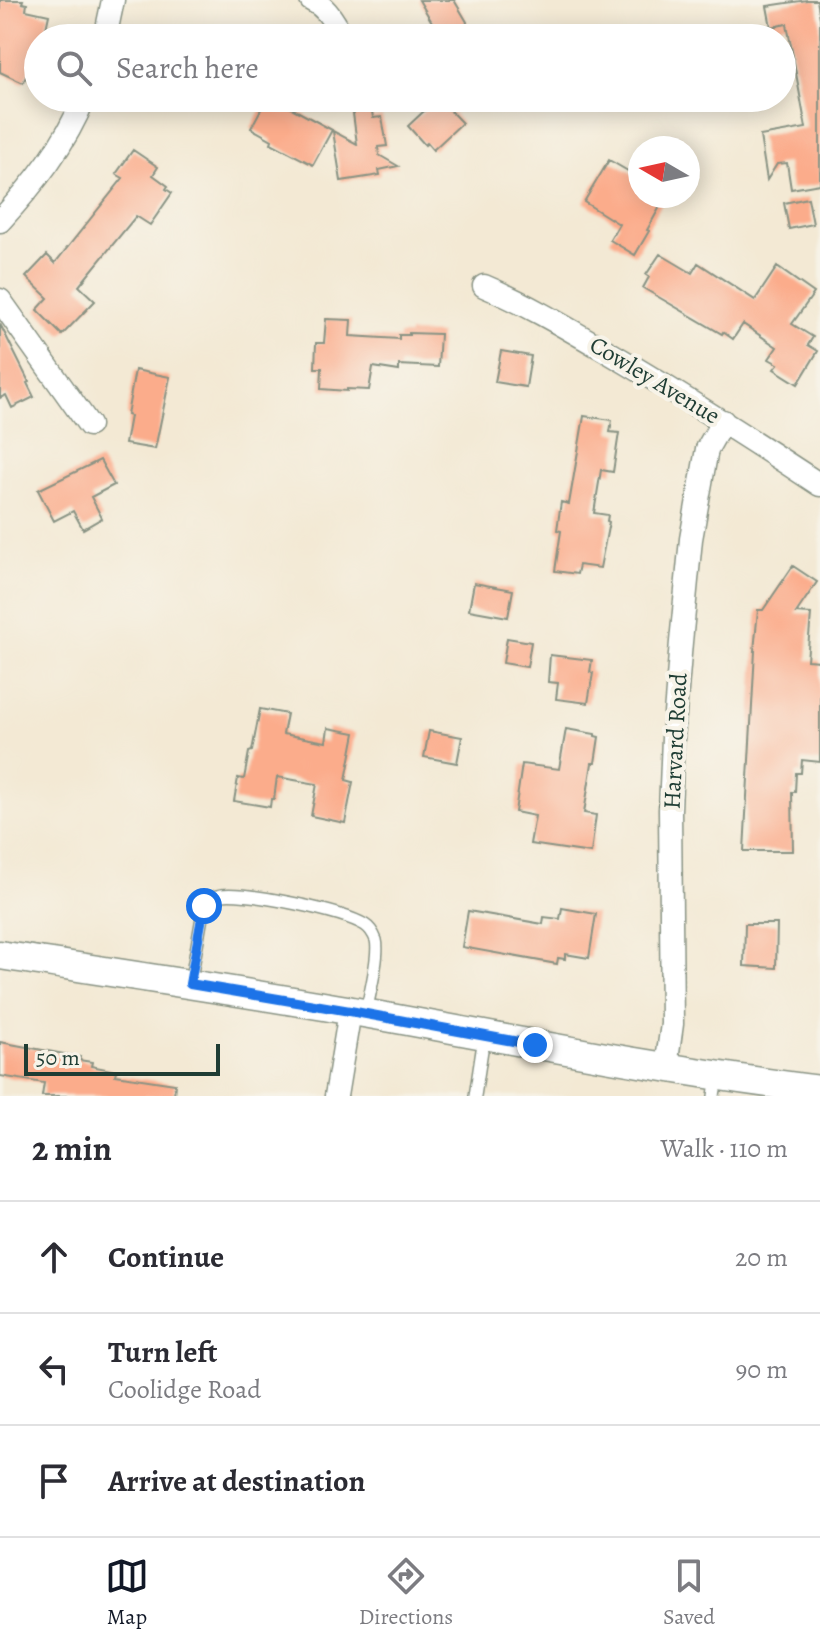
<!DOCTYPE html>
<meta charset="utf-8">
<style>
body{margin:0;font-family:Alegreya,serif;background:#f2f2f3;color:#2b2b33}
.compass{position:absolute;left:628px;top:136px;width:72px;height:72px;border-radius:50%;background:#fff;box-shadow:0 4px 20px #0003;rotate:279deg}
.scale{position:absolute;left:24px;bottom:20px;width:196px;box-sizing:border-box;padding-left:8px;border:4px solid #1f3d34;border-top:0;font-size:22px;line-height:28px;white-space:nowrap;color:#1f3d34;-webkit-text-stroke:6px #f7f3e8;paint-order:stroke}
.stop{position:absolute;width:24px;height:24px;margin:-18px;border:6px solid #1a73e8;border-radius:50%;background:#fff}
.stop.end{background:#1a73e8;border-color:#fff;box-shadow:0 2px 8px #0008}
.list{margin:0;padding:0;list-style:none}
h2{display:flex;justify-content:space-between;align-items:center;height:104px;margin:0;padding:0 32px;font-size:34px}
h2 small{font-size:26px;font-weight:400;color:#7c7c81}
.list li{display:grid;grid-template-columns:52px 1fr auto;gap:24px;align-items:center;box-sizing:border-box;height:112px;padding:0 32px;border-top:2px solid #e1e1e2}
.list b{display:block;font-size:30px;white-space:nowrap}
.list p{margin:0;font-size:26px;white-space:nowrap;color:#7c7c81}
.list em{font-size:26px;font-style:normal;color:#7c7c81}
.icon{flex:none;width:44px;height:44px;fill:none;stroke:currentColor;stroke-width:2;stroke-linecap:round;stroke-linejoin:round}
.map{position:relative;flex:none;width:820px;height:1096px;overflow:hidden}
.search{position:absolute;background:#fff;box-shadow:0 4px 20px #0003;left:24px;right:24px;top:24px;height:88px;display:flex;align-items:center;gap:20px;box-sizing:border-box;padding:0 28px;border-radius:44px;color:#7c7c81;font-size:30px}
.sheet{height:440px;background:#fff}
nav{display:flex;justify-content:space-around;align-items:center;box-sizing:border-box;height:112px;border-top:2px solid #e1e1e2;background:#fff;font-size:22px;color:#7c7c81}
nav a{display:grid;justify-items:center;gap:4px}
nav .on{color:#111827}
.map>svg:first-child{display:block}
</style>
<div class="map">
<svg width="820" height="1096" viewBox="0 0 820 1096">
<rect width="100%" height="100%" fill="#f7f3e8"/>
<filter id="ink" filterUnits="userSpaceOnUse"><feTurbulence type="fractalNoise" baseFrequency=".0125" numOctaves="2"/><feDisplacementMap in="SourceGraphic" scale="16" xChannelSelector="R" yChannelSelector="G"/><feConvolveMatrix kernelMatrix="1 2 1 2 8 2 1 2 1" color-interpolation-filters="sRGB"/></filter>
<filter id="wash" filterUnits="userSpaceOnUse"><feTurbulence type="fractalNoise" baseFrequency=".006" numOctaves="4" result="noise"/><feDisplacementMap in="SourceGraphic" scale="32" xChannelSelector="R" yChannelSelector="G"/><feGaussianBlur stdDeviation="1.8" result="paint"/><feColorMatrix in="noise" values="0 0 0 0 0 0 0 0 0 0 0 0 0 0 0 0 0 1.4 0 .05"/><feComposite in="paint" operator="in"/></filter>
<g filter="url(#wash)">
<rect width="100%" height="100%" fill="#f3e9d4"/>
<g id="blocks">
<!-- building -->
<path fill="#fbac8b" d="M 0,0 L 23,0 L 22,3 L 27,4 L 26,10 L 49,15 L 44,38 L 38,38 L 38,52 L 23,83 L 0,72 Z
M 419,0 L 454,0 L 467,22 L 464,38 L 430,38 L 433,24 Z
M 807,0 L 817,0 L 820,18 L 820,184 L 791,189 L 787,163 L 777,164 L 767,180 L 760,136 L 806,128 L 787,24 L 771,27 L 767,6 Z
M 267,98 L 273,98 L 332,130 L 313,165 L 271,143 L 272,140 L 251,128 Z
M 351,98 L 370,98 L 373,118 L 382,117 L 387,146 L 378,147 L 379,155 L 398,166 L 379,170 L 380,175 L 341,181 L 333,131 L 357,144 Z
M 438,98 L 462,123 L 433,150 L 427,143 L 425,145 L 408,126 Z
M 133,150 L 158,167 L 153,175 L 168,186 L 166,189 L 172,193 L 150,225 L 136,216 L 79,286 L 95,301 L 62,335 L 37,310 L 48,298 L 26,277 L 47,255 L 55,263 L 123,178 L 116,174 Z
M 609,160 L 640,178 L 640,196 L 666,196 L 647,230 L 649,231 L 635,255 L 610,240 L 619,224 L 584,202 Z
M 808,198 L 813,224 L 789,229 L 784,203 Z
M 660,254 L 692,273 L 698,263 L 755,300 L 777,267 L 814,293 L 792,324 L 813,337 L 808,345 L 818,351 L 798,384 L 774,369 L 778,364 L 769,359 L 777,347 L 743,324 L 733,339 L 723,332 L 722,334 L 643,288 L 649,277 L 646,275 Z
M 326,319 L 351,320 L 350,336 L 399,339 L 399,335 L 409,335 L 409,333 L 440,334 L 438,367 L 399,365 L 399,371 L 373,367 L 369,390 L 347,389 L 347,391 L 321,389 L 322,368 L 315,368 L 316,343 L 324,343 Z
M 0,324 L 29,382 L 27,383 L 34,397 L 12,408 L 6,395 L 0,398 Z
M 501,351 L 531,356 L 526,387 L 495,382 Z
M 135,370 L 170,377 L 155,449 L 125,444 L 130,416 L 127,415 Z
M 584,416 L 612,420 L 610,432 L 619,433 L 613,472 L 601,470 L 594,513 L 608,515 L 607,521 L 609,522 L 600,568 L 579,565 L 577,574 L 555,571 L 561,531 L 557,530 L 561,502 L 569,504 Z
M 100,460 L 114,485 L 91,497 L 102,518 L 83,529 L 73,511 L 54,521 L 38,490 Z
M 793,566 L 817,582 L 796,613 L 811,614 L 807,660 L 820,661 L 820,762 L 802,760 L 801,773 L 796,773 L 795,792 L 792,792 L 793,851 L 744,851 L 755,651 L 754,651 L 758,610 L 763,610 Z
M 474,583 L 513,590 L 508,617 L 469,610 Z
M 507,638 L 531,642 L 527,667 L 503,663 Z
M 550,655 L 592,660 L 590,672 L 593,673 L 588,703 L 556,699 L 558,683 L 548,682 Z
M 260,709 L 287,714 L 283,734 L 326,742 L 328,728 L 355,733 L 346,780 L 353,782 L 345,823 L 311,816 L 317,784 L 277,777 L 274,799 L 271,799 L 270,807 L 234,801 L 238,778 L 244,779 L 249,752 L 252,751 Z
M 566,729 L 595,734 L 595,736 L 599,737 L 595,763 L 592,763 L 584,813 L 596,815 L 591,853 L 530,844 L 535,816 L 515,812 L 522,764 L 559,769 Z
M 429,731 L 462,737 L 457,763 L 424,757 Z
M 562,908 L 596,914 L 589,958 L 565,954 L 565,959 L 558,958 L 557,964 L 462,947 L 468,911 L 543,924 L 544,917 L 560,919 Z
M 745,924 L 777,924 L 776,968 L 744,966 Z
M 0,1042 L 80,1057 L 79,1060 L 92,1062 L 91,1066 L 116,1071 L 115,1075 L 175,1084 L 174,1096 L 42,1096 L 44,1083 L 0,1076 Z"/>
</g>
</g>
<g filter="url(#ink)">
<use href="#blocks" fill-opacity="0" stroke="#899384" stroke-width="2"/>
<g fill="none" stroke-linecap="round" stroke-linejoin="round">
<!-- service casing -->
<g stroke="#899384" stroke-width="14">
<path id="service" d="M 190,984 L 204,906 L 209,898 C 213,897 217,896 221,895 C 249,892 342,911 365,925 C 370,928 374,935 376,940 C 380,955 369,996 366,1013
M 475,1096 L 484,1037
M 714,1096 L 717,1075"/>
</g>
<!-- minor casing -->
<g stroke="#899384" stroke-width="25">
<path id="minor" d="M 311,0 C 327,7 333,21 342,35
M 105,38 L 113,0
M 0,221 C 33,185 66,144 84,98
M 484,286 C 527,304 567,328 608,352 C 680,394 750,439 820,485
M 0,300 L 89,425
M 666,1067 L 672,1024 L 670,810 L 673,738 L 681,642 L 691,539 L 707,449 L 723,421
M 336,1096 L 350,1011"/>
</g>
<!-- tertiary casing -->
<g stroke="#899384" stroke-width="31">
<path id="tertiary" d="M 0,955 C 116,973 232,990 347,1010 C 505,1038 661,1070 820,1090"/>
</g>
<!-- service -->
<use href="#service" stroke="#fff" stroke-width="11"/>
<!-- minor -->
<use href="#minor" stroke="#fff" stroke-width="22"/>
<!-- tertiary -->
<use href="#tertiary" stroke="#fff" stroke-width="28"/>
</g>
</g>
<g fill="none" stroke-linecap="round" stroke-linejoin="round" filter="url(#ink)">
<!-- route -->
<path stroke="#1a73e8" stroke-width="10" d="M 204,906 L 190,984 L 350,1011 L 535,1045"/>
</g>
<g text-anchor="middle" stroke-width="8" stroke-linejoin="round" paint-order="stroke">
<!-- street labels -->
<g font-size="24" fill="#1f3d34" stroke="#f7f3e8">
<text transform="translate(655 380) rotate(31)" y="8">Cowley Avenue</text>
<text transform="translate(675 741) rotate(-87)" y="8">Harvard Road</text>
</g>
</g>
</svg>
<svg class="compass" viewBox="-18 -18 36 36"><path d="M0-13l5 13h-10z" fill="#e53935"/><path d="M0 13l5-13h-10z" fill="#7c7c81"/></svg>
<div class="scale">50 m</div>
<div class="stop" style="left:204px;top:906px"></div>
<div class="stop end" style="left:535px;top:1045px"></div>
<div class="search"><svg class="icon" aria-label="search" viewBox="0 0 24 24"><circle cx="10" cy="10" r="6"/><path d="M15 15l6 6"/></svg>Search here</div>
</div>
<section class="sheet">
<h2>2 min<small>Walk · 110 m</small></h2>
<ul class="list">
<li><svg class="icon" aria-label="ahead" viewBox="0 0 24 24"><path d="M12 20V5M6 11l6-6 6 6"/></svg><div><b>Continue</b></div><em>20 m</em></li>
<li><svg class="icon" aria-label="left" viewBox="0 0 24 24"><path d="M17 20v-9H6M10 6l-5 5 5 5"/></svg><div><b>Turn left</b><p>Coolidge Road</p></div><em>90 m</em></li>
<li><svg class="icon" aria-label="arrive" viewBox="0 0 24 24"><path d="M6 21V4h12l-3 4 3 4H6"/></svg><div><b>Arrive at destination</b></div></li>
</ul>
</section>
<nav>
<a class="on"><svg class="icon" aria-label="map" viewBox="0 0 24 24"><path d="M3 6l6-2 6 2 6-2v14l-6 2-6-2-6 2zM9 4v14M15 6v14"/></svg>Map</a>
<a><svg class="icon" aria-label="directions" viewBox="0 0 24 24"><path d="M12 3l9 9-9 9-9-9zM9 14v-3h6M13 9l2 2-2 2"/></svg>Directions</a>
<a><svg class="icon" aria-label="saved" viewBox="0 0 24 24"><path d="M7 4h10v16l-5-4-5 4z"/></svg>Saved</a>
</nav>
